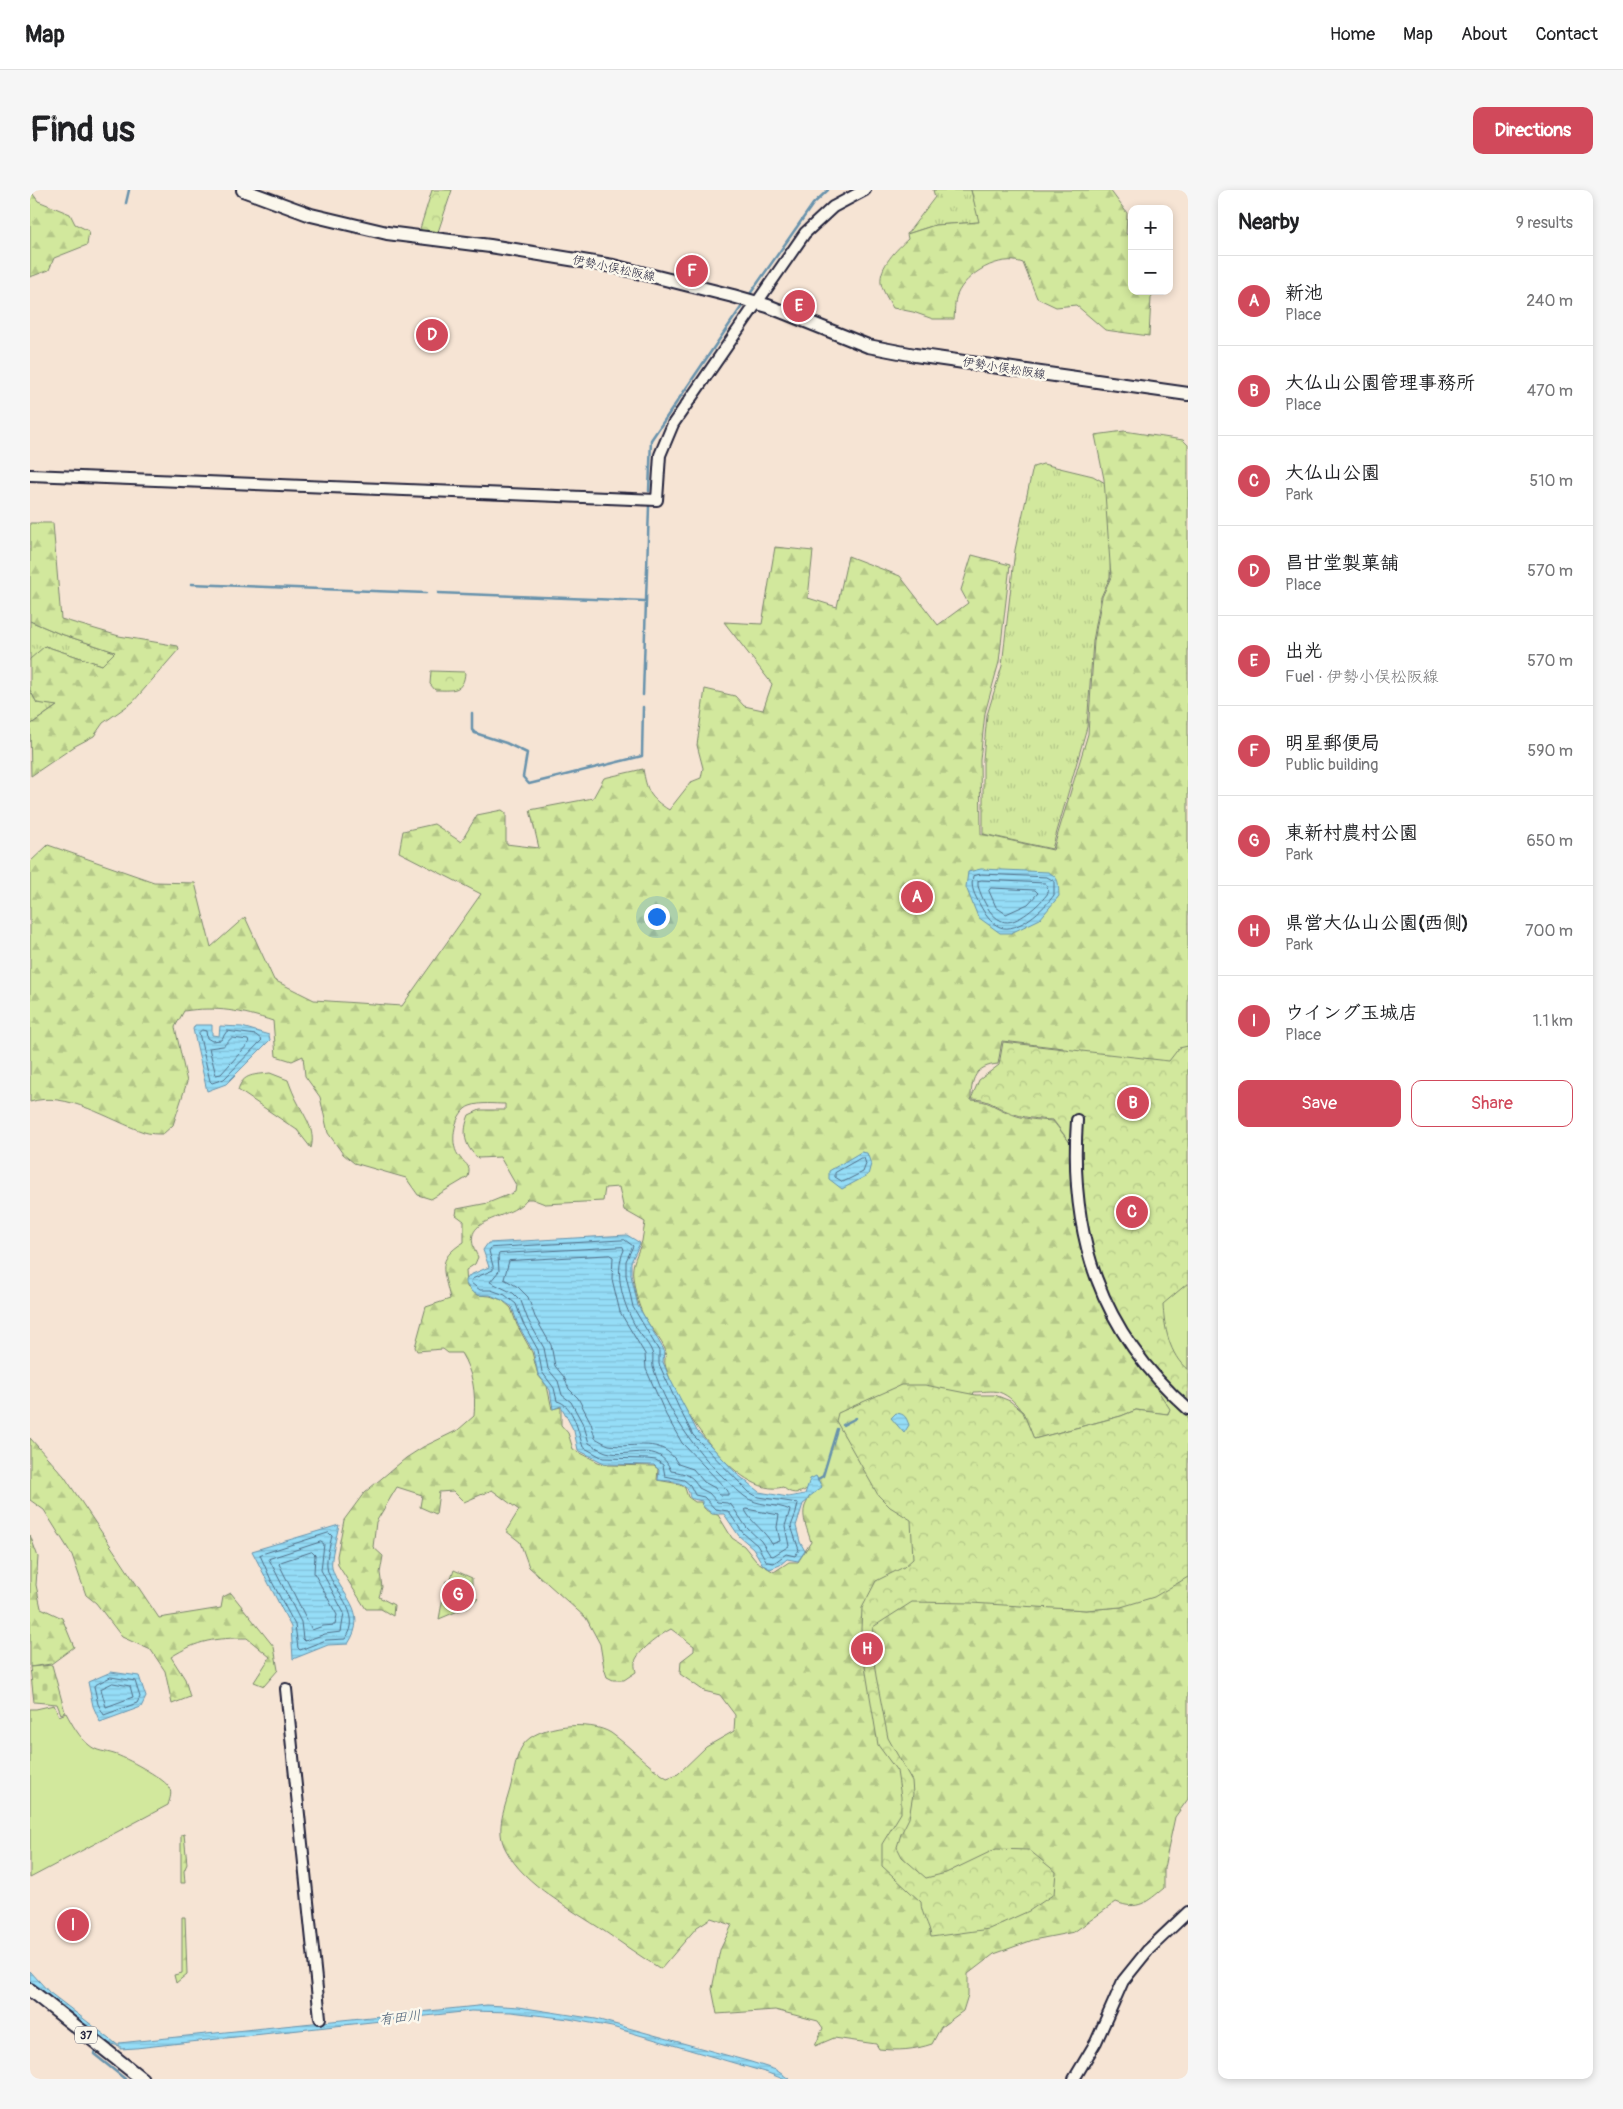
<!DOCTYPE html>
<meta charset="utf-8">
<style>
body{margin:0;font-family:Pangolin,"Klee One",sans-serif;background:#f6f6f6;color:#202124}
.controls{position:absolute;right:15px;top:15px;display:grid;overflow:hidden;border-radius:10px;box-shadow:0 2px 8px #0003}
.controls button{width:45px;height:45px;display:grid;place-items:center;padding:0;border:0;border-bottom:1px solid #e0e0e0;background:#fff;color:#202124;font:25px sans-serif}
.you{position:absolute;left:626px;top:726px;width:18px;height:18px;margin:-12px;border:4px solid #fff;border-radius:50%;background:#1a73e8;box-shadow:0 0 0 8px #1a73e833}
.badge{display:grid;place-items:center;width:32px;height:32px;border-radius:50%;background:#d1495b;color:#fff;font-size:16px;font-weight:700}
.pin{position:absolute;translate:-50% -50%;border:2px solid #fff;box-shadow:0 1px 5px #0006}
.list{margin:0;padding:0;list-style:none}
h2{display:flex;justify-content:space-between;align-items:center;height:65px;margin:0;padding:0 20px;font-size:21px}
h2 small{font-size:16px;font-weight:400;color:#757577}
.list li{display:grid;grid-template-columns:32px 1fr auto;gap:15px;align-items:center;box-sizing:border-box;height:90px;padding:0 20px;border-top:1px solid #e0e0e0}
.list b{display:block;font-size:19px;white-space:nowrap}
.list p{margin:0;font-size:16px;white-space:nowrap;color:#757577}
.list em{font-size:16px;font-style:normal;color:#757577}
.actions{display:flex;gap:10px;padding:15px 20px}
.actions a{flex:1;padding:11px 0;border:1px solid #d1495b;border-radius:10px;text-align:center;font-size:18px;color:#d1495b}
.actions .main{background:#d1495b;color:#fff}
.map{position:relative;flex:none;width:1158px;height:1889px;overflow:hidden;border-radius:10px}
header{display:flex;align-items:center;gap:30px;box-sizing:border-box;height:70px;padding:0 25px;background:#fff;border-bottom:1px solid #e0e0e0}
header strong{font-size:24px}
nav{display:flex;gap:28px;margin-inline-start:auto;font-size:18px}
.intro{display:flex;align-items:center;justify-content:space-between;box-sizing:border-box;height:120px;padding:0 30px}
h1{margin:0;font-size:35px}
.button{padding:12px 22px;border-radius:10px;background:#d1495b;color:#fff;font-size:18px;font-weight:700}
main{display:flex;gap:30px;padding:0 30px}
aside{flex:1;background:#fff;border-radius:10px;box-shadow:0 2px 8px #0003}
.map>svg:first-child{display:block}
</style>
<header>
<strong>Map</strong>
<nav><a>Home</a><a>Map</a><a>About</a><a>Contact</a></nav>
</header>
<div class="intro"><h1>Find us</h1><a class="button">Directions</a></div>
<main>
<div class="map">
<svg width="1158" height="1889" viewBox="0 0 1158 1889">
<defs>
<pattern id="grass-tufts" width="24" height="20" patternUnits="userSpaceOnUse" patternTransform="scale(1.25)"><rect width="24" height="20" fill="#d2e89d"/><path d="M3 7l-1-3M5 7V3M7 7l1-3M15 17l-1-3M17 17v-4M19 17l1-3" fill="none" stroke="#b4c788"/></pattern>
<pattern id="forest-firs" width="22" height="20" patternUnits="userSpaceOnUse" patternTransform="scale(1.25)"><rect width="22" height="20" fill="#d2e89d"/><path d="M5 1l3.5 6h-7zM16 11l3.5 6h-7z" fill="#b4c788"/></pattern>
<pattern id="cemetery-stones" width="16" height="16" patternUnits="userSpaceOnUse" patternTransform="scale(1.25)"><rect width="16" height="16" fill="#d2e89d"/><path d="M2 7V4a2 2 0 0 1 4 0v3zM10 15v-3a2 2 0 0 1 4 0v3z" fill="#b4c788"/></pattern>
<pattern id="park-crowns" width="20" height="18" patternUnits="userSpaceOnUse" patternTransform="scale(1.25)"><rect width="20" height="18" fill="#d2e89d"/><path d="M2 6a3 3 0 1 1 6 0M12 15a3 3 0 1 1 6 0" fill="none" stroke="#b4c788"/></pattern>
<pattern id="water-rules" width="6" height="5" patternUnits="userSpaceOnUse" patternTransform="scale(1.25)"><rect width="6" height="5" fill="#95ddf7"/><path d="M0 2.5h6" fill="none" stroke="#80bdd5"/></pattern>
</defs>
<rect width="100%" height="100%" fill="#f6e4d4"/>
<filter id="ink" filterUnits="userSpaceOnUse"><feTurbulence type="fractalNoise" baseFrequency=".02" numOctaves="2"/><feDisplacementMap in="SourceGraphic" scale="10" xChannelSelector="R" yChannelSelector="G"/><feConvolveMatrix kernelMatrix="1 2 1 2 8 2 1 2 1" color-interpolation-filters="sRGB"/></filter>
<g filter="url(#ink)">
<!-- grass -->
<path fill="url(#grass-tufts)" stroke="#7a856c" d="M 903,0 L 941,0 L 950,32 L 905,35 L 877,44 L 905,7 Z
M 1013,274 L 1063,286 L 1082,297 L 1080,387 L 1071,407 L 1063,451 L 1057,537 L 1022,659 L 953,644 L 953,569 L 957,525 L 972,476 L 985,360 L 1003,277 Z
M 0,431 L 28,443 L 85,462 L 72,475 L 15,456 L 0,471 Z
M 0,500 L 7,513 L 28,515 L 0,535 Z"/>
<!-- forest -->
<path fill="url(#forest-firs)" stroke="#7a856c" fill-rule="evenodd" d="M 0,0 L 8,11 L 40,24 L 45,34 L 59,41 L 57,55 L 24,68 L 19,80 L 0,87 Z
M 941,0 L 1080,0 L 1097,23 L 1096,44 L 1102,46 L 1102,101 L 1125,101 L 1121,108 L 1119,146 L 1075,140 L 1046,115 L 1026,117 L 1007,108 L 993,73 C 970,64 936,83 927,105 C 924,112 925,121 924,129 L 903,129 L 883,122 L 863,118 C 859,111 852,100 851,93 C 849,76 867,59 878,49 L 877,44 L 905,35 L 949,32 Z
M 1094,241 L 1153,250 L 1158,255 L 1158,884 L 1033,913 L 1033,858 L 972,851 L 968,874 C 945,876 941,889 941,910 C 960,911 960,915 977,922 C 991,929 1007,930 1023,931 L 1041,954 L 1041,995 L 1047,1041 L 1064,1096 L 1080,1129 L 1141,1219 L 1137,1224 L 1106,1220 L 1091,1226 L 1004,1249 C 996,1230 990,1210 969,1202 C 962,1200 952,1202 944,1202 L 925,1259 L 883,1407 L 1056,1420 L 1091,1417 L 1158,1379 L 1158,1609 L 1145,1627 L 1134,1678 L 1134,1698 C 1117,1712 1108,1721 1086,1712 L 1044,1742 L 1003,1750 L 964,1764 L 938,1784 L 938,1805 L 933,1821 L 911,1837 L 902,1854 C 884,1860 868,1861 849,1859 L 846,1854 L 804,1848 L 785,1856 L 793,1838 L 788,1831 L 745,1820 L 687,1824 L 682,1799 L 690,1760 L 702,1735 L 681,1728 L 667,1737 L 631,1779 C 611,1767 593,1754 574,1741 C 543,1720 494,1695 476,1660 C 464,1639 476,1616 481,1595 C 484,1582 486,1565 493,1555 C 507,1534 561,1530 581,1543 C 601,1557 616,1575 637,1588 L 648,1584 L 676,1557 L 704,1541 L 705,1525 L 690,1505 L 674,1501 L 650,1484 L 651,1471 L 664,1461 L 664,1456 L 641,1439 C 631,1444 610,1460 606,1469 C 604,1474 605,1477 606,1482 L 594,1490 L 583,1490 L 577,1487 L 574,1478 L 570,1454 L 556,1428 L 499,1377 L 490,1352 L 476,1341 L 489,1320 L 462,1300 L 434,1312 L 423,1301 L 409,1302 L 406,1324 L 390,1317 L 392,1305 L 367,1297 L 346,1332 L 343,1357 L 353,1366 L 350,1383 L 352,1397 L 349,1407 L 364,1415 L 363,1426 L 351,1419 L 336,1419 L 308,1375 L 307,1366 L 314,1330 L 334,1303 L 376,1268 L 393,1257 L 428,1240 L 444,1226 C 446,1202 443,1183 431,1163 L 418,1163 L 413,1159 L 387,1161 L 385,1157 L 396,1117 L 420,1109 C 414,1080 405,1070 434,1052 L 434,1031 L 426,1025 L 427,1019 L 458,1013 L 485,1002 L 486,995 L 470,967 L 448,968 C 434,956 432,942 439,925 L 450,920 L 475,920 L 475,914 C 464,914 451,912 440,916 C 425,921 419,952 428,965 C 434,974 442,974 438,987 L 401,1009 L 388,1005 L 376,988 L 324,973 L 313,964 L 298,943 L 290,907 L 275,886 L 273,866 L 262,871 L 246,866 L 243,831 C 212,821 186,816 154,821 L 145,837 L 157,892 L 143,935 L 133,944 C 127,944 120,944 114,942 C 81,931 36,900 0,912 L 0,672 L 18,655 L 124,692 L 165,693 L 181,757 L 215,727 L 244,790 L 284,810 L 372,816 L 451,704 L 369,662 L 373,641 L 404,634 L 431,652 L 447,625 L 472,620 L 476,623 L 476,654 L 509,658 L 500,620 L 563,608 L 574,588 L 613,579 C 617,601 619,607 639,620 L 661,592 L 671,588 L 673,578 L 667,555 L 675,499 L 705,506 L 714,516 L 733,520 L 742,494 L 694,432 L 732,434 L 745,357 L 783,361 L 778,408 L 807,417 L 818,366 L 870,386 L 908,435 L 938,413 L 931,400 L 942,365 L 980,375 L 969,472 L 955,523 L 950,570 L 951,644 L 1023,660 L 1058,544 L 1064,451 L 1072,407 L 1081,387 L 1074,289 L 1065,245 ZM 589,997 L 594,1020 L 615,1032 C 614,1038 613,1045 612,1051 C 608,1064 601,1073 603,1087 C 605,1103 609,1120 618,1133 C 623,1141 631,1150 635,1159 C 637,1163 634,1169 635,1174 C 644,1212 707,1310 753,1297 C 761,1305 768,1304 777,1299 L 780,1301 C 779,1308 778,1310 775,1316 C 771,1327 778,1341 781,1352 L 768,1372 L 759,1372 L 744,1382 L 726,1371 L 714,1356 L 702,1348 L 688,1325 C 681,1324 673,1320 671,1312 L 665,1312 L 658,1307 L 655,1298 L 650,1294 L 627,1290 L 628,1279 L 624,1276 L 578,1275 L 568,1272 L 543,1259 L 538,1243 L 531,1235 L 531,1217 L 522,1219 L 517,1196 L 508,1185 L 502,1162 L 487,1135 L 481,1118 L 472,1110 L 460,1106 L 447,1105 L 437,1097 L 436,1080 L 445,1074 L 448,1067 C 425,1025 478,1033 497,1009 L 502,1009 L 515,1014 L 573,1011 L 575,998 Z
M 0,333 L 23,333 L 31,429 L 89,446 L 148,456 L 149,459 L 103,512 L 73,533 L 64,546 L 45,556 L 1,586 L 0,535 L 27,516 L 7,513 L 0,500 L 0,469 L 15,456 L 72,475 L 85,462 L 28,443 L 0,431 Z
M 240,883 L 258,890 C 261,898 264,906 268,913 C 275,927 286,941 281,958 L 267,940 L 208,900 C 213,883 225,885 240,883 Z
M 0,1248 L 34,1286 L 129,1428 L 191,1418 L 193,1407 L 201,1403 L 244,1457 L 248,1480 L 234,1496 L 224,1492 L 240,1467 L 217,1448 C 185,1448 168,1450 141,1467 L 155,1489 L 160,1507 L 142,1514 L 135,1481 L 121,1460 L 92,1447 L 66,1413 L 56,1405 L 42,1365 L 14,1320 L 0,1310 Z
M 0,1345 L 8,1367 L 6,1395 L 11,1418 L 32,1428 L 44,1457 L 21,1474 L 0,1477 Z
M 154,1644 L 157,1674 L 154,1681 L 155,1693 L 151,1693 L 151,1645 Z
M 152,1727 L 155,1727 L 157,1784 L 146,1793 L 144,1785 L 152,1783 Z"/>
<!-- cemetery -->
<path fill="url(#cemetery-stones)" stroke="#7a856c" d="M 22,1475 L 35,1522 L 31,1524 L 27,1514 L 4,1512 L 0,1477 Z"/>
<!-- park -->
<path fill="url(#park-crowns)" stroke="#7a856c" d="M 402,0 L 422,0 L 407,45 L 389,42 Z
M 401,481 L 435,482 C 434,503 422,500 405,500 L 400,494 Z
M 973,852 L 1139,871 L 1149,858 L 1158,856 L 1158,1387 L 1124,1407 L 1091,1417 L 1056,1420 L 941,1413 L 882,1412 L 843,1437 L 841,1450 L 846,1486 L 858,1548 L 882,1591 L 883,1604 L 879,1628 L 871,1644 L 867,1657 L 872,1667 L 896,1688 L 916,1683 L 966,1659 L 999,1660 L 1026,1682 L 1024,1704 L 999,1721 L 959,1739 L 901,1747 C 900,1734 891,1725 891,1712 L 852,1676 L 852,1654 L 871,1623 L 871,1607 L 867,1581 L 848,1555 L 833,1464 L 831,1439 L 832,1418 L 846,1391 L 874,1377 L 883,1369 L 881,1330 L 860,1317 L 848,1305 L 806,1231 L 808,1223 L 871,1195 L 895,1195 L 946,1205 L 965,1205 L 980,1211 L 993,1222 L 1004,1249 L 1091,1226 L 1106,1220 L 1138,1224 L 1140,1219 L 1114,1180 L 1065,1096 L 1054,1064 L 1048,1037 L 1041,954 L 1023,930 C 1008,929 993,928 979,922 C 963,916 960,909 941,909 L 949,890 L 969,875 Z
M 424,1380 L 442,1388 L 442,1403 L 448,1409 L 439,1413 L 440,1416 L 409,1429 L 416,1391 L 420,1392 Z"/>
<!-- pitch -->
<path fill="#d2e89d" stroke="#7a856c" d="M 1158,1093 L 1158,1180 C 1139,1165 1134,1136 1133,1114 Z
M 24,1515 L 29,1526 L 36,1523 C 42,1534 49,1547 59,1555 C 67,1562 75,1561 84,1564 C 95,1567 133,1588 138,1596 C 143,1602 140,1608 138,1615 L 0,1688 L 0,1519 L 6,1519 Z"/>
<!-- water -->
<path fill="url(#water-rules)" stroke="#6792ac" d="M 951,679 L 1018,682 C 1030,688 1028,693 1029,706 L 1010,729 L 981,743 L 970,743 L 948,727 L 936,697 L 938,682 Z
M 165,835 L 182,835 L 182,845 L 189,846 L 190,836 L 212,837 L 239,845 L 240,850 L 196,894 L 177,901 L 163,839 Z
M 831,962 L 837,963 L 841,974 L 838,985 L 812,999 L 799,989 L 799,981 Z
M 597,1045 L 610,1053 L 601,1072 L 601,1085 L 608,1116 L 634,1160 L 633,1172 L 640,1189 L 667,1241 L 707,1284 L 729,1302 L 758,1307 L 775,1304 L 780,1289 L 786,1286 L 792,1297 L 779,1307 L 777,1311 L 773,1314 L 766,1336 L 770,1352 L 775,1361 L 768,1371 L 757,1369 L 750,1375 L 740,1379 L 733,1375 L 723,1358 L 709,1346 L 694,1324 L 682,1324 L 672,1315 L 672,1311 C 653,1307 664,1309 656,1297 C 651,1291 635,1291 628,1290 L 629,1280 L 624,1275 L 576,1274 L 548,1260 L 544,1241 L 531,1216 L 523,1219 L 520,1200 L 508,1184 L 503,1161 L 488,1135 L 482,1117 L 472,1110 L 460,1105 L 448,1105 L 442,1102 L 436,1094 L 436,1090 L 440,1085 L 459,1077 L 453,1060 L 458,1053 Z
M 866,1223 C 875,1224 876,1227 879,1235 L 874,1243 L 861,1228 Z
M 309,1335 C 307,1345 300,1369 302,1378 C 310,1406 340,1420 318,1454 L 298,1455 L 263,1469 L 261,1437 L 222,1361 Z
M 81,1482 L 109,1486 L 116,1507 L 111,1517 L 70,1532 L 63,1516 L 58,1492 Z
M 0,1781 L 19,1802 L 89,1856 L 89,1853 L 457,1815 L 489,1817 L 566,1829 L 721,1872 L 746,1880 L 759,1889 L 753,1889 L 738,1883 L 582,1837 L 539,1829 L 481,1822 L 441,1821 L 106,1858 L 90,1859 L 90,1856 L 76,1853 L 65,1862 L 64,1860 L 66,1858 L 66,1844 L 8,1800 L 0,1791 Z"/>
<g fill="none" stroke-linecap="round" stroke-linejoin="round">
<!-- shore -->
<path stroke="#506d86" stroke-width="1" d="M 952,684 L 1017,687 L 1024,691 L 1024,705 C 1015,718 987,744 970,737 C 960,733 955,724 950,715 C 945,705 940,698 943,686 Z
M 952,690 L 1015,693 L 1017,695 L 1018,703 C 1011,713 986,737 972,731 C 959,726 952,708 948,696 L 948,691 Z
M 961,698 L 1005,700 L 1008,703 L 998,714 L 976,724 L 966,717 L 959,701 Z
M 172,840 L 176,841 L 177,848 L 182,851 L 191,850 L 197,841 L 226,845 L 232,850 L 194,889 L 182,893 L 180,891 L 169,843 Z
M 202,848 L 218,850 L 219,853 L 191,884 L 186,885 L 179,858 L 193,856 Z
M 831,968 L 834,968 L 836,974 L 833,982 L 813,992 L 805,987 L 805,983 Z
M 595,1050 L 603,1056 L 596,1071 L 596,1085 L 603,1117 L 629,1161 L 629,1174 L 649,1218 L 663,1245 L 719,1302 L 728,1307 L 768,1313 L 766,1323 L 761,1336 L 769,1360 L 765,1366 L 756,1364 L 744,1373 L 737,1372 L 727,1355 L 713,1343 L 698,1321 L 685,1319 L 674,1307 L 665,1305 L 660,1295 L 654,1290 L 635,1286 L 633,1275 L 626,1270 L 617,1269 L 573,1268 L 553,1257 C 548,1242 544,1215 527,1211 L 524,1198 L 512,1182 L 508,1160 L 493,1133 L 486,1114 L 475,1105 L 461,1100 L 450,1100 L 441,1093 L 442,1089 L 463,1080 L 463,1076 L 459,1061 L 461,1058 Z
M 593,1057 L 594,1060 C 583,1084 594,1117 607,1139 C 612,1147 619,1154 622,1162 C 624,1166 622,1172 623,1177 C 639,1228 673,1272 714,1306 C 728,1317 745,1313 760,1320 L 755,1336 L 759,1356 L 743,1366 L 740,1365 L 731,1351 L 717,1338 L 702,1316 L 697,1313 L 687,1312 L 679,1303 L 669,1298 C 663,1285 655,1283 641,1281 C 629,1249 600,1269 576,1262 C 570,1260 564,1256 559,1253 L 554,1236 L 541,1212 L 532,1205 L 528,1191 L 518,1179 L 514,1158 L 498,1130 L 491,1111 L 483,1103 L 460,1092 L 469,1081 L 468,1066 L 469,1064 Z
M 580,1065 L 583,1067 L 582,1089 L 590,1122 L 615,1164 L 616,1179 L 636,1225 L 652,1253 L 698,1301 L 698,1305 L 690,1305 L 685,1298 L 674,1292 L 663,1279 L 648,1274 C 632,1245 605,1259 579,1255 C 575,1254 569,1250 565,1248 L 561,1233 L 548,1208 L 539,1199 L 534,1187 L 525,1176 L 521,1155 L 505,1127 L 498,1107 L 488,1097 L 474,1089 L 479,1071 Z
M 716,1319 L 749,1325 L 747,1337 L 750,1351 L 742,1354 C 735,1341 723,1334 716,1322 Z
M 299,1343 L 302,1346 C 300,1355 296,1367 297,1377 C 299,1398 336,1424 315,1449 L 296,1450 L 270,1460 L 268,1458 L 265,1435 L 241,1390 L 230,1365 Z
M 291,1352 L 294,1354 L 291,1380 L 314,1423 L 311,1442 L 295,1444 L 275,1451 L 273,1449 L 271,1432 L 239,1369 Z
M 282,1362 L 285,1365 L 284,1383 L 307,1425 L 305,1435 L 293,1436 L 282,1440 L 249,1374 L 251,1372 Z
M 81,1487 L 105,1491 L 110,1507 L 107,1513 L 74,1525 L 68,1514 L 64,1496 Z
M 83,1493 L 100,1496 L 103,1507 L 76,1517 L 71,1499 Z"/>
<!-- stream -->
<path stroke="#6792ac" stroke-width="2.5" d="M 96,13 L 99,0
M 720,104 L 783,14 L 798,0
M 619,301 L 621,250 L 712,116
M 161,394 L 396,403
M 408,403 L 616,411 L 619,316
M 613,505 L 616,411
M 442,523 L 442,540 L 445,543 L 476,553 L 497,563 L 493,587 L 499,594 L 612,566 L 613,517
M 813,1235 L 826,1228
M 788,1289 L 793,1286 L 807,1239
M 65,1860 L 64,1864 L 95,1889"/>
<!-- minor casing -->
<g stroke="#22223b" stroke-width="14">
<path id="minor" d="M 0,285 L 627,310 L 630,265 L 643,234 L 775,43 L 803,17 L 835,0
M 1047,930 C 1039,1045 1070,1141 1158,1219
M 256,1499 L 290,1828
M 1044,1889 L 1066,1852 L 1093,1791 L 1118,1760 L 1158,1722"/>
</g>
<!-- major casing -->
<g stroke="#22223b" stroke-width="16">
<path id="major" d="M 213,0 L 281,25 L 357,43 L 460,56 L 583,76 L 703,106 L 738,116 L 838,156 L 885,165 L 1158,204
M 0,1800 L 112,1889"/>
</g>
<!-- minor -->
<use href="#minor" stroke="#fbf7ec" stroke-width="10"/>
<!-- major -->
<use href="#major" stroke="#fbf7ec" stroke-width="12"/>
</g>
</g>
<g text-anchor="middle" stroke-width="5" stroke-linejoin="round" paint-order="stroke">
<!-- shield labels -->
<rect fill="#fbf7ec" stroke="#636270" stroke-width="1" x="45" y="1836.5" width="22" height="17" rx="4"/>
<g font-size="11" font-weight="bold" fill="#22223b">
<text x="56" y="1849">37</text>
</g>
<!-- street labels -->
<g font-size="12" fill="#22223b" stroke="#fbf7ec">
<text transform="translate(584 78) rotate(12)" y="4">伊勢小俣松阪線</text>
<text transform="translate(974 178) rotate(9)" y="4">伊勢小俣松阪線</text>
</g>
<!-- water labels -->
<g font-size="14" font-style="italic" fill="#445a73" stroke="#fbf7ec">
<text transform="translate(370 1827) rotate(-6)" y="5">有田川</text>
</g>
</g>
</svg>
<div class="controls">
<button>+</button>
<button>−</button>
</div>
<div class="you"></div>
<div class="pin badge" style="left:887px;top:707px">A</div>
<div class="pin badge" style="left:1103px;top:913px">B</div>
<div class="pin badge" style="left:1102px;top:1022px">C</div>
<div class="pin badge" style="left:402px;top:145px">D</div>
<div class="pin badge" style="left:769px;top:116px">E</div>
<div class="pin badge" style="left:662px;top:81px">F</div>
<div class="pin badge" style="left:428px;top:1405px">G</div>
<div class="pin badge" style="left:837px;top:1459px">H</div>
<div class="pin badge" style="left:43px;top:1735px">I</div>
</div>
<aside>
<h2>Nearby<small>9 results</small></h2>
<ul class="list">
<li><span class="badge">A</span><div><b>新池</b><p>Place</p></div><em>240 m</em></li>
<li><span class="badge">B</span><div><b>大仏山公園管理事務所</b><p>Place</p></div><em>470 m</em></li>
<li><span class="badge">C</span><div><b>大仏山公園</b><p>Park</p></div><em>510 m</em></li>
<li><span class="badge">D</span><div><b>昌甘堂製菓舗</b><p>Place</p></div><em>570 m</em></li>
<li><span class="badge">E</span><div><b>出光</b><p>Fuel · 伊勢小俣松阪線</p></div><em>570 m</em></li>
<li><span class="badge">F</span><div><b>明星郵便局</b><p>Public building</p></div><em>590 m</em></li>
<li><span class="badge">G</span><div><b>東新村農村公園</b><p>Park</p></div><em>650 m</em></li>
<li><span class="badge">H</span><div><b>県営大仏山公園(西側)</b><p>Park</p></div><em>700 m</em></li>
<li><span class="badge">I</span><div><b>ウイング玉城店</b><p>Place</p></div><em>1.1 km</em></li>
</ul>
<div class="actions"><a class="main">Save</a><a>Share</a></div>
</aside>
</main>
